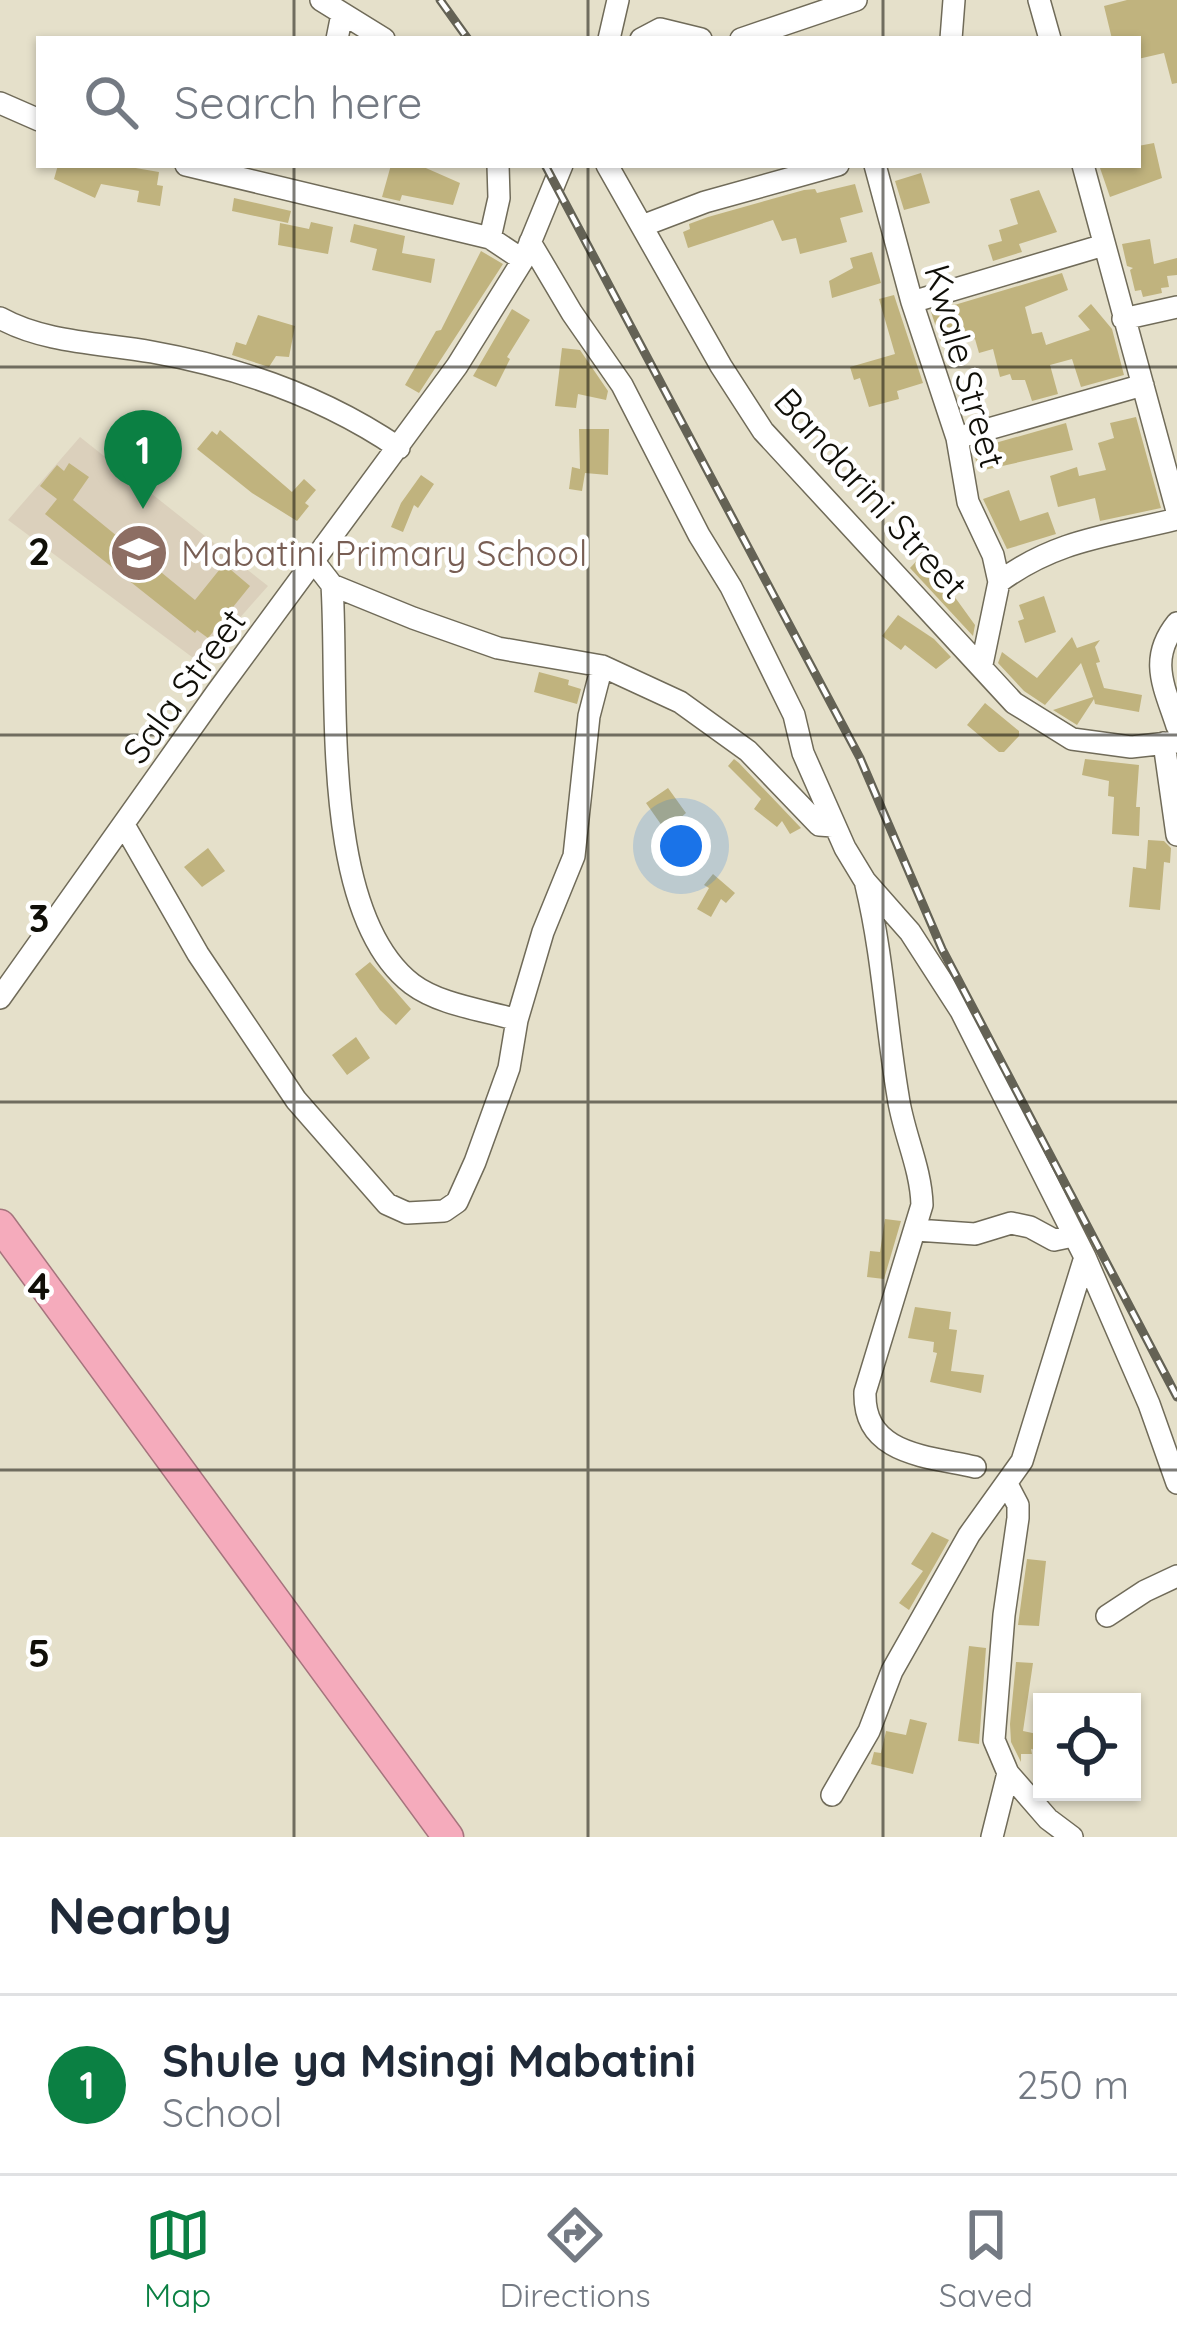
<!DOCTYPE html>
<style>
body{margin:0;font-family:Quicksand,sans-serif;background:#f6f6f7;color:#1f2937}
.controls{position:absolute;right:36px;bottom:36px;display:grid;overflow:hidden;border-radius:0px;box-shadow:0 3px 9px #0004}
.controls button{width:108px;height:108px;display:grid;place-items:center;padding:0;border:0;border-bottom:3px solid #e0e1e3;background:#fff;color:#1f2937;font:60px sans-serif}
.you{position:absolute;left:681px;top:846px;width:42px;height:42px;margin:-30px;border:9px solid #fff;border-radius:50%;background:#1a73e8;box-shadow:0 0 0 18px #1a73e833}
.badge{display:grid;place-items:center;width:78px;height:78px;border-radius:50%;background:#0b8043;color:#fff;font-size:39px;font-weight:700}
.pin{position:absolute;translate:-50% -99px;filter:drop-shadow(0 3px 6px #0008)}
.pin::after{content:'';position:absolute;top:63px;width:42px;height:36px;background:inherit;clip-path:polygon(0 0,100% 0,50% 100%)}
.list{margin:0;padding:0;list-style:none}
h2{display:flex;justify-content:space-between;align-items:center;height:156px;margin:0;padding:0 48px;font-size:51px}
h2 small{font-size:39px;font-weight:400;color:#747a83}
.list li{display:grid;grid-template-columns:78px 1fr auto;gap:36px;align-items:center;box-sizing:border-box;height:180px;padding:0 48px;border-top:3px solid #e0e1e3}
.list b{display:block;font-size:45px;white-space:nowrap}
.list p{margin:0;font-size:39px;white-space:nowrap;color:#747a83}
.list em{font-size:39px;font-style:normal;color:#747a83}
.icon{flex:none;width:66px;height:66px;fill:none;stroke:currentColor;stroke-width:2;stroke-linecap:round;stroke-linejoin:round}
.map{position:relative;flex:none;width:1177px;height:1837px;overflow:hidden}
.search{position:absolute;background:#fff;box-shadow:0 3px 9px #0004;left:36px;right:36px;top:36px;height:132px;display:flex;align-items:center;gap:30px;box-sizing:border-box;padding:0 42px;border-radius:0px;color:#747a83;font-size:45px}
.sheet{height:336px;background:#fff}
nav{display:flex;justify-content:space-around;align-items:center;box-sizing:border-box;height:168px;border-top:3px solid #e0e1e3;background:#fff;font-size:33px;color:#747a83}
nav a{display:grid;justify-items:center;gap:6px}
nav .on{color:#0b8043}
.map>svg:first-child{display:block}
</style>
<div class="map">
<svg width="1177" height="1837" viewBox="0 0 1177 1837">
<rect width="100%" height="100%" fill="#e5e0ca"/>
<!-- education -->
<path fill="#dbd0bc" d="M 80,437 L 268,586 L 200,663 L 8,520 Z"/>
<!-- building -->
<path fill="#c0b37e" d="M 1127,0 L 1177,0 L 1177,83 L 1172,84 L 1164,53 L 1138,59 L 1138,39 L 1112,39 L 1104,6 Z
M 1154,143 L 1162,178 L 1110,197 L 1099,165 L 1138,165 L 1138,146 Z
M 58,165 L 118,165 L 159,172 L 157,185 L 163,186 L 160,206 L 137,202 L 139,191 L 101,184 L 95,198 L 54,179 Z
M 391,165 L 419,165 L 460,183 L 453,205 L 402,195 L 400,201 L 382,197 Z
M 921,173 L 930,203 L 904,210 L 895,181 Z
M 855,184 L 863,212 L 840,218 L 847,242 L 800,254 L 796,238 L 782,241 L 773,220 L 688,248 L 683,232 L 690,229 L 689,224 L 708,217 L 804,190 L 815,189 L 817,193 Z
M 1039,190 L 1057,232 L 1019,244 L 1022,252 L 993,261 L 988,245 L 1002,241 L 999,230 L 1018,224 L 1010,199 Z
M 234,198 L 291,211 L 288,223 L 232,211 Z
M 311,222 L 333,227 L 328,254 L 278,245 L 280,223 L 309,229 Z
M 354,224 L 405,236 L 402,253 L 435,259 L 431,283 L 372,270 L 377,249 L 350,242 Z
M 1150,239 L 1154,264 L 1177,258 L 1177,275 L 1167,276 L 1169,287 L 1161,288 L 1162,293 L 1143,297 L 1141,290 L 1135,291 L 1130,270 L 1133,268 L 1127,266 L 1122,244 Z
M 481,251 L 503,264 L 419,393 L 405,385 L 436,331 L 441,330 Z
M 872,252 L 881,283 L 832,298 L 829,281 L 853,268 L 850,258 Z
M 1062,273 L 1068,290 L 1025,307 L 1032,334 L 1042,332 L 1046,345 L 1090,330 L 1078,316 L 1091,304 L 1112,329 L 1124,375 L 1081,387 L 1072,359 L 1050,365 L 1058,394 L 1032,401 L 1025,380 L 1012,380 L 1010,374 L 1000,377 L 993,349 L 979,353 L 975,339 L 943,348 L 931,312 Z
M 894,295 L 923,383 L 897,391 L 899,399 L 869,407 L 860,378 L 854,380 L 850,367 L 895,354 L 879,299 Z
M 512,309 L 530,320 L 507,357 L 510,359 L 496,387 L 473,376 Z
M 258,315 L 295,326 L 289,357 L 276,356 L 269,367 L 232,355 L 236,342 L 246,345 Z
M 562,348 L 580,350 L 608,391 L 606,400 L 578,394 L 576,408 L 555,406 Z
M 1136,417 L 1161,508 L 1100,521 L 1095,498 L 1058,507 L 1050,476 L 1077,467 L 1079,476 L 1106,470 L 1098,443 L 1114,438 L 1110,423 Z
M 1066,423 L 1073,450 L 980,471 L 977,468 L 974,449 Z
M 579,429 L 609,429 L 608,475 L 585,473 L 582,491 L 569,489 L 572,467 L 580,469 Z
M 220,430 L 292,492 L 304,479 L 316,490 L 305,503 L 309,506 L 297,521 L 252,493 L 197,449 L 212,431 L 217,435 Z
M 69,463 L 89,477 L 73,500 L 195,600 L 224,564 L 250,586 L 208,638 L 197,630 L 195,633 L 45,514 L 57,499 L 40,486 L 57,465 L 64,471 Z
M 421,475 L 434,484 L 418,508 L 414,505 L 403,532 L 391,527 L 401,503 Z
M 1009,490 L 1020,521 L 1048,512 L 1056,534 L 1007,549 L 983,499 Z
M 923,554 L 953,585 L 949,589 L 975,625 L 973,636 L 910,568 Z
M 1044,596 L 1056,632 L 1025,643 L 1018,621 L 1024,619 L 1019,605 Z
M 898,615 L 934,639 L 951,657 L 936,669 L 905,645 L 901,650 L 882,636 Z
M 1072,637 L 1077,648 L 1100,640 L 1095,647 L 1100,662 L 1096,663 L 1104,688 L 1142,695 L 1139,712 L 1095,704 L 1094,699 L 1077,725 L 1053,710 L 1093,697 L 1081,663 L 1045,705 L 1024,691 L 998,663 L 1002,652 L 1037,678 Z
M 539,672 L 569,680 L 568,685 L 581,689 L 577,704 L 534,692 Z
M 985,703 L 1019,731 L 1019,736 L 1004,752 L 999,752 L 967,725 Z
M 734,759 L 739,763 L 801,828 L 790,834 L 782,821 L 777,827 L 754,809 L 761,799 L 728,766 Z
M 1085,759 L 1139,765 L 1136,807 L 1140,807 L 1139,836 L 1112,834 L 1114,797 L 1108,796 L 1109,781 L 1082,775 Z
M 668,788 L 686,813 L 679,819 L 682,823 L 667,833 L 646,803 Z
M 1148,840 L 1164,841 L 1171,848 L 1170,863 L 1164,862 L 1160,910 L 1129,907 L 1133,867 L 1146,869 Z
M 208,848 L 225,871 L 202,887 L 184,867 Z
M 713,874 L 735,893 L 726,903 L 721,899 L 711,917 L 697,909 L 709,888 L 704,885 Z
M 370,962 L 411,1009 L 396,1025 L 380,1010 L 355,974 Z
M 356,1037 L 370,1058 L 347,1075 L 332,1055 Z
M 885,1219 L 901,1221 L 884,1279 L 867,1277 L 870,1251 L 880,1252 Z
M 915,1307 L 951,1312 L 949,1329 L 957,1330 L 951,1371 L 984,1375 L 981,1393 L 930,1382 L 937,1353 L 933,1352 L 934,1342 L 908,1338 Z
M 932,1532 L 949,1540 L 909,1610 L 899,1603 L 923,1571 L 911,1564 Z
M 1027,1559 L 1046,1561 L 1039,1626 L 1018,1625 Z
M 969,1646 L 986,1648 L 979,1744 L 958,1741 Z
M 1016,1662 L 1033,1663 L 1023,1731 L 1042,1735 L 1042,1751 L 1031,1749 L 1032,1754 L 1021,1754 L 1021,1762 L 1011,1742 L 1010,1724 Z
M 910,1719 L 927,1723 L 913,1774 L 871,1764 L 874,1752 L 881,1753 L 886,1731 L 906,1735 Z"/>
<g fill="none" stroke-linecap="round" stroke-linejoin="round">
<!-- minor casing -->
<g stroke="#706b59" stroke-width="24">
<path id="minor" d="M 321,0 L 384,39
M 1039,0 L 1050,39
M 337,39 L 342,14
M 609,39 L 618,0
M 641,39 L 660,29 L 701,39
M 741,39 L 856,0
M 951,39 L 954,0
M 0,103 L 39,120
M 186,165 L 490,238 L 523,260
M 607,165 L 721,366 L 763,431 L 1014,703 L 1072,739 L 1131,747 L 1177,742
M 875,165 L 912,302 L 957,438 L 968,502 L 993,555 L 999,582
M 1083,165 L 1177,511
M 642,226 L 705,202 L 838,165
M 490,238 L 499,198 L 498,165
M 530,242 L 572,313 L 622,385 L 699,535 L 731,587 L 794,715 L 803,753 L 845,848 L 865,881 L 910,932 L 961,1011 L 1085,1257 L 1149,1404 L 1177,1483
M 912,302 L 1104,245
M 0,318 C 45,343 102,343 152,352 C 242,368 324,397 399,448
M 1123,319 L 1177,307
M 957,438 L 1143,385
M 315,563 L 332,585 L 413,618 L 498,648 L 602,666 L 680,702 L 748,751 L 819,825 L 833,826
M 332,585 C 339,693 319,912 412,984 C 440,1005 484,1010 517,1020
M 1177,623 C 1148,659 1164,686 1177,726
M 982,664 L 999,582 C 1057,539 1110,536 1177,519
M 1164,743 L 1177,835
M 124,825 L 198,954 L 296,1100 L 387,1204 L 407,1213 L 444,1211 L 457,1202 L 475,1162 L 509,1068 L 517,1020 L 543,932 L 574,856 L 589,716 L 602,666
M 866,885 C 883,956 886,1025 898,1096 C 903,1133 921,1167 922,1205 L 865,1392 C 863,1455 927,1456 975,1467
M 0,998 L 217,692 L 457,366 L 523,260 L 562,165
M 916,1230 L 975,1234 L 1011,1223 L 1030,1227 L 1054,1240 L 1073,1236
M 1007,1484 L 1018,1505 L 1018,1518 L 1004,1615 L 994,1740 L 1008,1773 L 1048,1819 L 1072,1837
M 1107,1616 L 1145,1591 L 1177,1576
M 832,1795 L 869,1731 L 892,1671 L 969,1535 L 1022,1461 L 1085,1257
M 992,1837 L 1008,1773"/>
</g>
<!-- highway casing -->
<g stroke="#a5747d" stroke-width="33">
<path id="highway" d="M 0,1225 L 448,1837"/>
</g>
<!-- minor -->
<use href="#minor" stroke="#fff" stroke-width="21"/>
<!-- highway -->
<use href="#highway" stroke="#f5abbc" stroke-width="30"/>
<!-- rail casing -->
<g stroke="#646255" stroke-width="9">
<path id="rail" d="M 440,0 L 468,39
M 545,165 L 860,758 L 942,949 L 1177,1397"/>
</g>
<!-- rail -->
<use href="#rail" stroke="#fff" stroke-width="4.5" stroke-dasharray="14" stroke-linecap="butt"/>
</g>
<!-- grid -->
<path fill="none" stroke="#100f08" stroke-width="3" stroke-opacity="0.55" d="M 294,0 L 294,39M 588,0 L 588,39M 883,0 L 883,39M 294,165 L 294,1837M 588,165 L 588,1837M 883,165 L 883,1837M 0,367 L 1177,367M 0,735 L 1177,735M 0,1102 L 1177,1102M 0,1470 L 1177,1470"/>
<!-- icons -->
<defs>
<g id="school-disc" transform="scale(3)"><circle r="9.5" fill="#8d6e63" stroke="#fff"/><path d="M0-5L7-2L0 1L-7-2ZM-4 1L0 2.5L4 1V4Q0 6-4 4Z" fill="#fff"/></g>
</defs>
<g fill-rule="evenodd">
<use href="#school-disc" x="139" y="553"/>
</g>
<g text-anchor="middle" stroke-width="9" stroke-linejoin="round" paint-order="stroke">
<!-- street labels -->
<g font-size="36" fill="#100f08" stroke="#fff">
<text transform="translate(965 366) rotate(74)" y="13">Kwale Street</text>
<text transform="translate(871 493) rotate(48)" y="13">Bandarini Street</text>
<text transform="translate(184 686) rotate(-54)" y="13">Sala Street</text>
</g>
<!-- education labels -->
<g font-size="36" fill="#785e54" stroke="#fff" text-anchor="start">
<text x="181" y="566">Mabatini Primary School</text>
</g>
</g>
<g font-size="39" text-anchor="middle" font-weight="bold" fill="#100f08" stroke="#fff" stroke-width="9" stroke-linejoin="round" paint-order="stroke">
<text x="39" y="565">2</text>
<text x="39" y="932">3</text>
<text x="39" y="1300">4</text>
<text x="39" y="1667">5</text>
</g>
</svg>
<div class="controls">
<button><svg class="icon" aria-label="locate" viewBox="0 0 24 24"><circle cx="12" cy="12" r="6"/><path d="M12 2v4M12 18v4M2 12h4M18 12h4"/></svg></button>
</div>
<div class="you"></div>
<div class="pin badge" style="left:143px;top:509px">1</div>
<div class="search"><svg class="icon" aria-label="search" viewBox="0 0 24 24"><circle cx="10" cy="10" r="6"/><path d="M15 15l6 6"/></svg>Search here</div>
</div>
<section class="sheet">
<h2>Nearby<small></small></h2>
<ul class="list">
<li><span class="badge">1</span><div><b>Shule ya Msingi Mabatini</b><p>School</p></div><em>250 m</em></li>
</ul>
</section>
<nav>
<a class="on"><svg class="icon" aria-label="map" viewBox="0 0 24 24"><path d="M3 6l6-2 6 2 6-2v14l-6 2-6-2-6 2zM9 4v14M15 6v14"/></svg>Map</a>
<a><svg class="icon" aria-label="directions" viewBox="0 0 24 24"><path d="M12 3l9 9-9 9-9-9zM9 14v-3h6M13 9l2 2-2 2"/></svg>Directions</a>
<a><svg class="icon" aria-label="saved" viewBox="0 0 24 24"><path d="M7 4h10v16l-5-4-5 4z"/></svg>Saved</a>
</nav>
